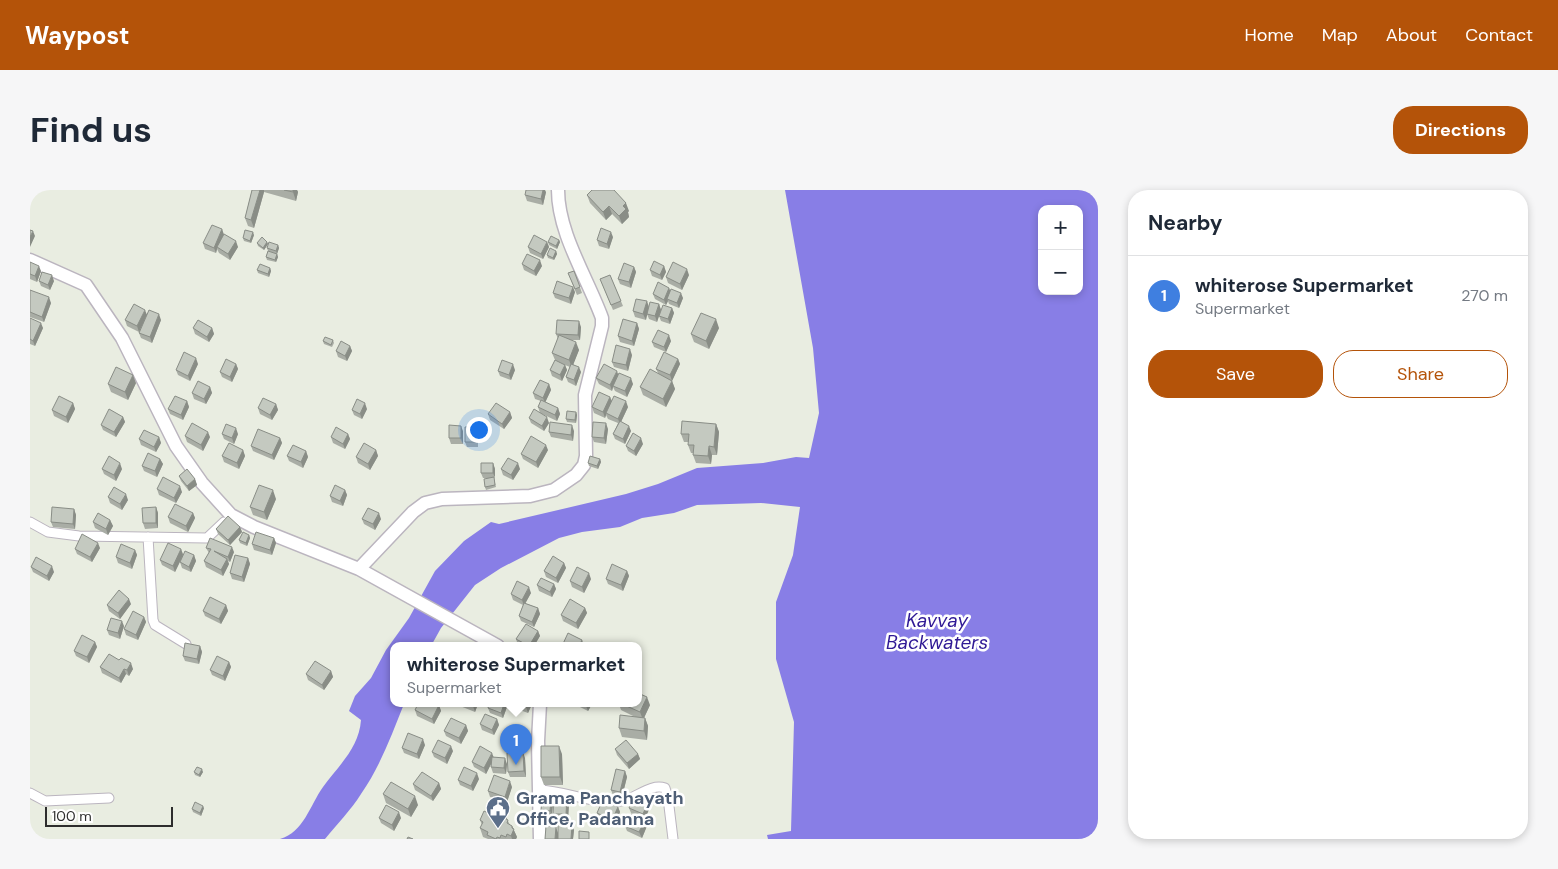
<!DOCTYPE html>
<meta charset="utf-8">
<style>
body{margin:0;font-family:"DM Sans",sans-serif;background:#f6f6f7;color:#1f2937}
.controls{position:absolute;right:15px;top:15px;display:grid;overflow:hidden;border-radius:10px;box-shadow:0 2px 8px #0003}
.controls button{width:45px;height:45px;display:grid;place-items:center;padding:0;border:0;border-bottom:1px solid #e0e1e3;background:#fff;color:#1f2937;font:25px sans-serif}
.scale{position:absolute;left:15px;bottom:12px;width:128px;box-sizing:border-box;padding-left:5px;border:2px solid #2d2d2d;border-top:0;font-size:14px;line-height:18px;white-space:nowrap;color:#2d2d2d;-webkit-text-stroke:4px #fff;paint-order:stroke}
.you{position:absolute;left:448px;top:239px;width:18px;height:18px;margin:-12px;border:4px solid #fff;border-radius:50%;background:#1a73e8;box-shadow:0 0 0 8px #1a73e833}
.badge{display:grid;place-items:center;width:32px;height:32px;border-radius:50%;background:#b45309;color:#fff;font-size:16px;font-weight:700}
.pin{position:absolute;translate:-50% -41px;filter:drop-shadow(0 1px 2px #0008)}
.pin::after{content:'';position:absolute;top:26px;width:18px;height:15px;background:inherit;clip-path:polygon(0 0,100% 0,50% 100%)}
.popup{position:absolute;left:360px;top:452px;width:252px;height:65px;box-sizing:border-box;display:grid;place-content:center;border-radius:10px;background:#fff;filter:drop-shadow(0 1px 4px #0005);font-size:16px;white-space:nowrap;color:#747a83}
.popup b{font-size:19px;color:#1f2937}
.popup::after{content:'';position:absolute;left:50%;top:100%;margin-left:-10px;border:10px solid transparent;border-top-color:#fff}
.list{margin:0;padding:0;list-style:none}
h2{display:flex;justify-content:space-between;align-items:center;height:65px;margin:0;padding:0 20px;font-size:21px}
h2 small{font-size:16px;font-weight:400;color:#747a83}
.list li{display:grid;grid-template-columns:32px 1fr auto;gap:15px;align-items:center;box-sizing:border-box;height:80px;padding:0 20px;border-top:1px solid #e0e1e3}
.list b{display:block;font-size:19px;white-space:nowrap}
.list p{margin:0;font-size:16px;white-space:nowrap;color:#747a83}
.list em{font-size:16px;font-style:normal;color:#747a83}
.actions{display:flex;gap:10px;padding:15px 20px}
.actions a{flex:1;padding:11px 0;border:1px solid #b45309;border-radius:20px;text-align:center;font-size:18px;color:#b45309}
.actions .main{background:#b45309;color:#fff}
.map{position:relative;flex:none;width:1068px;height:649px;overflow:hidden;border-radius:20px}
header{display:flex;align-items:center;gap:30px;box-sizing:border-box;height:70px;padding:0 25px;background:#b45309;color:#fff}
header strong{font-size:24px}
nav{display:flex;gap:28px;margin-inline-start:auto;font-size:18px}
.intro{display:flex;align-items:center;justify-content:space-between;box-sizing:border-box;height:120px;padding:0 30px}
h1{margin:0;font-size:35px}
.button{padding:12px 22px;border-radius:20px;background:#b45309;color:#fff;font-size:18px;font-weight:700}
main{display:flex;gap:30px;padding:0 30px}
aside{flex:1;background:#fff;border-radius:20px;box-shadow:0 2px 8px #0003}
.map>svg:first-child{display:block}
</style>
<header>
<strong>Waypost</strong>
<nav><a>Home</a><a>Map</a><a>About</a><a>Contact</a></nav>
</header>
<div class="intro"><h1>Find us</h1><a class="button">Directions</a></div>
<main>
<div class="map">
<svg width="1068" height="649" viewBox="0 0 1068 649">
<rect width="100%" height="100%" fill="#e9ede1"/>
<!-- water -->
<path fill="#887ee6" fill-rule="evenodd" d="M 755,0 L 1068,0 L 1068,649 L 738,649 L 737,645 L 761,641 L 764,532 L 746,469 L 746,412 L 763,365 L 770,317 L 731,313 L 667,315 L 644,323 L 612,328 L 590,337 L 552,342 L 529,348 L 471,378 L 445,395 L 411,438 L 401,456 L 364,456 L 364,514 L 374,514 C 362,544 350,577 331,604 C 321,620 307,634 295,649 L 250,649 C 274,642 280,615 293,597 C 309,575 329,558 331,530 L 319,521 L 325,506 L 341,488 L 356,460 L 379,428 L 405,381 L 434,351 L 461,332 L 469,334 L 596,304 L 628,294 L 667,278 L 733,273 L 766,267 L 779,268 L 789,223 L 783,158 ZM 1012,19 L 1049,19 L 1049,101 L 1012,101 Z"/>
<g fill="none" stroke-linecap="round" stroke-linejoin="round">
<!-- street casing -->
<g stroke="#bbb5bf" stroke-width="11">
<path id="street" d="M 0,332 L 18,342 L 49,346 L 177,348 L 194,332
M 118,347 L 123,430 L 125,435 L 156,454
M 509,600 C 537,601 563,615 591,611 C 606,609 620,593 635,598 L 638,608 L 643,649
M 0,603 L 15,611 L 79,608"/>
</g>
<!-- secondary casing -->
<g stroke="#bbb5bf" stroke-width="15">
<path id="secondary" d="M 0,70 L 56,95 L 92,148 L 146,256 L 172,293 L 201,325 L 224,337 L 329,379 L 468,456
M 329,379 L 383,322 L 395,313 L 412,309 L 500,306 L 524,300 L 546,285 L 554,275 L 556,266 L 555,205 L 572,136 L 572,128 C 557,87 528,43 528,0
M 510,514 L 508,551 L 510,649"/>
</g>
<!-- street -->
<use href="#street" stroke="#fff" stroke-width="9"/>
<!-- secondary -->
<use href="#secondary" stroke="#fff" stroke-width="12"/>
</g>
<!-- wall -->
<path fill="#a9ada5" d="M 222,0 L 267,0 L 268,2 L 266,11 L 234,2 L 224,38 L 218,36 L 215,28 Z
M 516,2 L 513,15 L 497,11 L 495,5 Z
M 557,5 L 599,21 L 598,22 L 599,27 L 592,34 L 582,24 L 576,30 L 560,13 Z
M 192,39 L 194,45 L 208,57 L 200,70 L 189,63 L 187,59 L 186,63 L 175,59 L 173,53 Z
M 224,45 L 221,53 L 214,51 L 213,48 Z
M 583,47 L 579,59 L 569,56 L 567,50 Z
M 529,50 L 530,52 L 527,59 L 519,55 L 518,52 Z
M 237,52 L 238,54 L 234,60 L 228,56 L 227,53 Z
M 517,52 L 519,57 L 513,69 L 500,63 L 498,57 Z
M 248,55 L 249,58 L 247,64 L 248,67 L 246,72 L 237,70 L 236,67 L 238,61 L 237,58 Z
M 526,61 L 527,64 L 524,70 L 518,68 L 517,65 Z
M 0,72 L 11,81 L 7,92 L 0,89 Z
M 492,74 L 512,76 L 506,86 L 494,80 Z
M 634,76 L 636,82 L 632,90 L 622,86 L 620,80 Z
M 604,77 L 606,82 L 601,98 L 590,94 L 588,89 Z
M 240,78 L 241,81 L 239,87 L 228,83 L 227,80 Z
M 544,81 L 552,103 L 547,105 L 538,83 Z
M 580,85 L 593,116 L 583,120 L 570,89 Z
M 659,85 L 652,100 L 638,93 L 636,87 Z
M 9,91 L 24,91 L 20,100 L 11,96 Z
M 639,98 L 640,101 L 653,108 L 649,118 L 639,114 L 638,111 L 636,115 L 625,109 L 623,104 Z
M 0,100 L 21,113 L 14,132 L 0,127 Z
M 545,102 L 541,114 L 525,108 L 523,103 Z
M 617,111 L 616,130 L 605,127 L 603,121 Z
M 629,114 L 631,120 L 627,132 L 619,129 L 617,124 Z
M 642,118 L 644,123 L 640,134 L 631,131 L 629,126 Z
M 117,124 L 131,130 L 122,153 L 111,148 L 109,143 L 113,134 L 109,142 L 97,136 L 95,130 Z
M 0,128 L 13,138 L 5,156 L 0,154 Z
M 607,133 L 609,139 L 604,156 L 590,152 L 588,146 Z
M 551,137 L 550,150 L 541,150 L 549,160 L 543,174 L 551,182 L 546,196 L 538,192 L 536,187 L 540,177 L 535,175 L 537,180 L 532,191 L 522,186 L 520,180 L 525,170 L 522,163 L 528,149 L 526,144 Z
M 163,138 L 182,138 L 184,144 L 179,152 L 165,144 Z
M 689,138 L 679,159 L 664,152 L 661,144 Z
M 303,150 L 304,153 L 302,157 L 294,154 L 293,151 Z
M 641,151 L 636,162 L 624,157 L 622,152 Z
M 320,156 L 322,161 L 317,171 L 308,167 L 306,161 Z
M 602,165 L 598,181 L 584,177 L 582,172 Z
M 648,169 L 650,174 L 642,191 L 645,199 L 636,217 L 613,205 L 610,197 L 628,183 L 626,179 Z
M 168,174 L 160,191 L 148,185 L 146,180 Z
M 206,174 L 208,179 L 202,192 L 192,187 L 190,182 Z
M 485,180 L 481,190 L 470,186 L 468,181 Z
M 588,185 L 603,194 L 597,207 L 585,201 L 583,197 L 582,201 L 569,194 L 566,188 Z
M 106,193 L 98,210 L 81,202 L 78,194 Z
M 519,194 L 521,200 L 515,212 L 528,218 L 530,224 L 527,231 L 510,223 L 508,217 L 511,211 L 505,209 L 503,203 Z
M 180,197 L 182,203 L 176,214 L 164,209 L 162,203 Z
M 580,207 L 582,211 L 598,217 L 591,232 L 601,241 L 595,254 L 585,249 L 583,244 L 588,233 L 578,229 L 576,225 L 575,228 L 564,223 L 562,217 Z
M 157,211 L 159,217 L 153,230 L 140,224 L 138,219 Z
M 43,213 L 45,219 L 38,233 L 24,226 L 22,220 Z
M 246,214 L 248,220 L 242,230 L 230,224 L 228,218 Z
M 337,219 L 332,229 L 324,225 L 322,220 Z
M 480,222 L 482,228 L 474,239 L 460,230 L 458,224 Z
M 546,222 L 547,225 L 546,233 L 537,232 L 536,229 Z
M 93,227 L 95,232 L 86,247 L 73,240 L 71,235 Z
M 499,228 L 519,233 L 514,241 L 501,233 Z
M 686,234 L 689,242 L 687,265 L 682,265 L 681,274 L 666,273 L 663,265 L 663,263 L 661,263 L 658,255 L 659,252 L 654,252 L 651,244 Z
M 578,239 L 576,254 L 564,252 L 562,247 Z
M 433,241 L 433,254 L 421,254 L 419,248 Z
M 544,241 L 543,251 L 521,247 L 519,242 Z
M 454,242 L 454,252 L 448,252 L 448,257 L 437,257 L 435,252 Z
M 192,244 L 208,244 L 204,254 L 194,249 Z
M 318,244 L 320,249 L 315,259 L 303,253 L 301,247 Z
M 155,246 L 180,247 L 173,261 L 157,252 Z
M 129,247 L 131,253 L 126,262 L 111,255 L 109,249 Z
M 250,248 L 252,253 L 244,270 L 223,261 L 221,256 Z
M 613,254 L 606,266 L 598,261 L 596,256 Z
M 213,260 L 215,266 L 209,279 L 194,272 L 192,266 Z
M 346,260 L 348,266 L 340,280 L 328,273 L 326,267 Z
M 518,260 L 508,278 L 493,269 L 491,264 Z
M 276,261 L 278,267 L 273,278 L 259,271 L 257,266 Z
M 130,269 L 133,274 L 127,287 L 114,281 L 112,276 Z
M 570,269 L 571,272 L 568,279 L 559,276 L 558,273 Z
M 463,273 L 465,279 L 464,288 L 466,297 L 456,300 L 455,297 L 456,288 L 453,288 L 451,283 Z
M 72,279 L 92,279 L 86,291 L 74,284 Z
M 471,279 L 490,279 L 483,290 L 473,285 Z
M 149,286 L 165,289 L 167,295 L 159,301 L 151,291 Z
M 127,299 L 152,302 L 146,313 L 129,305 Z
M 315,300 L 317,305 L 313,316 L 302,312 L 300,306 Z
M 78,307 L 98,310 L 92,320 L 80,313 Z
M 246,309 L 237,330 L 223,325 L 220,317 Z
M 126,317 L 128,323 L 128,338 L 115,339 L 113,333 Z
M 44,319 L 46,325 L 45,339 L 23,337 L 21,332 Z
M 163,323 L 165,328 L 158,342 L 140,333 L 138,327 Z
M 332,329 L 351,329 L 345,340 L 334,334 Z
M 80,330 L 83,336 L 78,345 L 65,338 L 63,332 Z
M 210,337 L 212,342 L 200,355 L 188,344 L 186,339 Z
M 219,345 L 220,348 L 217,356 L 210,353 L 209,350 Z
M 244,348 L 246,353 L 242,365 L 224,360 L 222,354 Z
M 70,358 L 62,372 L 47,364 L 45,359 Z
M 176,358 L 204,362 L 200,372 L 198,371 L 199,374 L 193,386 L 176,377 L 174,371 L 179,363 Z
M 151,359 L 153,364 L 164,365 L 166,371 L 161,382 L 152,378 L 150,372 L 145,382 L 132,375 L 130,370 Z
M 105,360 L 107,365 L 102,379 L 88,373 L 86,367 Z
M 218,368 L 220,374 L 214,392 L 202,389 L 200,383 Z
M 534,373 L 536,378 L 528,393 L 516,387 L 514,381 Z
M 1,377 L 24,382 L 19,391 L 3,382 Z
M 597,381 L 599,386 L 593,401 L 578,394 L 576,389 Z
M 561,389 L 554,403 L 542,397 L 540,391 Z
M 524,394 L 526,399 L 522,407 L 509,401 L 507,395 Z
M 501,403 L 495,413 L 508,418 L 510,424 L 504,437 L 491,431 L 489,426 L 493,415 L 483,410 L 481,404 Z
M 101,414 L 90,429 L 79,421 L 77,415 Z
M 196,415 L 198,421 L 191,434 L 175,426 L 173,421 Z
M 555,418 L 557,423 L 548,439 L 533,431 L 531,425 Z
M 114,427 L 116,432 L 108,450 L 96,445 L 94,439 Z
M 94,436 L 90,449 L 79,445 L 77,440 Z
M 508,441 L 510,446 L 504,456 L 491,456 L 488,455 L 486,449 Z
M 65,452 L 67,457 L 59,473 L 46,466 L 44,461 Z
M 170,456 L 172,462 L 169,474 L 155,471 L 153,466 Z
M 199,472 L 201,477 L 195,491 L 182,485 L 180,480 Z
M 70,477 L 103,479 L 99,486 L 96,484 L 91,493 L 72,483 Z
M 301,481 L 303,487 L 294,500 L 278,490 L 276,484 Z
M 429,514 L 448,514 L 445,522 L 430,516 Z
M 459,514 L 478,514 L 473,528 L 460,523 L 458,518 Z
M 483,514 L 502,514 L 498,523 L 484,518 Z
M 544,514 L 562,514 L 558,521 Z
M 589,514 L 608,514 L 620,515 L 614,528 L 615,528 L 618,536 L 617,550 L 592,547 L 589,538 L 605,527 L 591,520 Z
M 409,515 L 411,521 L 404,534 L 387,526 L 385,520 Z
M 467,529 L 469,535 L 464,545 L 452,540 L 450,534 Z
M 436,535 L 438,541 L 431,554 L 416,546 L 414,541 Z
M 395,555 L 389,569 L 374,563 L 372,558 Z
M 585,559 L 608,564 L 610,569 L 599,579 L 587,565 Z
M 423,561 L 417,574 L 404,567 L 402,562 Z
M 532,564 L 533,595 L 514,595 L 511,587 Z
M 464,567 L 477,574 L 476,584 L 463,583 L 461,577 L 461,574 L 456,584 L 444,577 L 442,572 Z
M 495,568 L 496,587 L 480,587 L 478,582 Z
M 595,581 L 597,587 L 592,607 L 583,605 L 581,600 Z
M 164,582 L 173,582 L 170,587 L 165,585 Z
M 449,589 L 443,601 L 430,595 L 428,590 Z
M 409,593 L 411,599 L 403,611 L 385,600 L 383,594 Z
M 482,597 L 477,612 L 460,607 L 458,601 Z
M 353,604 L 388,615 L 381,627 L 356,613 Z
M 521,609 L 523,614 L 522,624 L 524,629 L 524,637 L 528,643 L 544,640 L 543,649 L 528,649 L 528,644 L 528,649 L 515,649 L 516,639 L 513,633 L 513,625 L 511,620 Z
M 618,612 L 620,617 L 615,629 L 601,623 L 599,618 Z
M 539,613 L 538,630 L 525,629 L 523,624 Z
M 588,617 L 590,622 L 584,636 L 569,629 L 567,623 Z
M 174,618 L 171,626 L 163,622 L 162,619 Z
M 460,624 L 465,624 L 476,627 L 480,635 L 482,636 L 487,647 L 486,649 L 458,649 L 453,647 L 450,638 L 452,635 L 450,630 Z
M 349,628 L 371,628 L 364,641 L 351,633 Z
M 615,630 L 617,636 L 612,648 L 597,641 L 595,636 Z"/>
<!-- shaded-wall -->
<path fill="#898d86" d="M 230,0 L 234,0 L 234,2 L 224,38 L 221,30 Z
M 263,0 L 267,0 L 268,2 L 266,11 L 263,2 Z
M 513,0 L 515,0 L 516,2 L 513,15 L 511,9 Z
M 596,13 L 599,21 L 598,22 L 599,27 L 592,34 L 589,26 L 593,16 Z
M 579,16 L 582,24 L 576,30 L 573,22 Z
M 192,39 L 194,45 L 187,57 L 187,59 L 186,63 L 184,58 Z
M 3,41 L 5,46 L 0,57 L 0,47 Z
M 223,42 L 224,45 L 221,53 L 220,51 Z
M 581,42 L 583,47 L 579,59 L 577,54 Z
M 529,50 L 530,52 L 527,59 L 526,56 Z
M 206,51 L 208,57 L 200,70 L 198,64 Z
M 237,52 L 238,54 L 234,60 L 233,58 Z
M 517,52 L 519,57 L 513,69 L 511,64 Z
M 248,55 L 249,58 L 247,64 L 246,61 Z
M 526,61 L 527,64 L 524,70 L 523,68 Z
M 247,64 L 248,67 L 246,72 L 245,70 Z
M 510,70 L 512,76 L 506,86 L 504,81 Z
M 9,76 L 11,81 L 7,92 L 5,86 Z
M 634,76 L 636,82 L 632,90 L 630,85 Z
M 604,77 L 606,82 L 601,98 L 599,92 Z
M 240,78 L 241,81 L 239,87 L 238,84 Z
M 657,79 L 659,85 L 652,100 L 650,94 Z
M 22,85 L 24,91 L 20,100 L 18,95 Z
M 543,97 L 545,102 L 541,114 L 539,108 Z
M 639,98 L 641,103 L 637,109 L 638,111 L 636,115 L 634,110 Z
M 651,103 L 653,108 L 649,118 L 647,113 Z
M 19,107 L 21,113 L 14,132 L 12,127 Z
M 617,111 L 619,117 L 616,130 L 613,124 Z
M 629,114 L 631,120 L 627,132 L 625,126 Z
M 642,118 L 644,123 L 640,134 L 638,129 Z
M 115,120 L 117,125 L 109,142 L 107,136 Z
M 129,124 L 131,130 L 122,153 L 120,147 Z
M 686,129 L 689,138 L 679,159 L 676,151 Z
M 549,131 L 551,137 L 550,150 L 548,145 Z
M 11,133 L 13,138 L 5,156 L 3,151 Z
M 607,133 L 609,139 L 604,156 L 602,151 Z
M 182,138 L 184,144 L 179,152 L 177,147 Z
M 639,145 L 641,151 L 636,162 L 634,157 Z
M 546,152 L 549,160 L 542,178 L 539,170 Z
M 320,156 L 322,161 L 317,171 L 315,166 Z
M 600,159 L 602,165 L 598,181 L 596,175 Z
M 166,168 L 168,174 L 160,191 L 158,186 Z
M 648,169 L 650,174 L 642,191 L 640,185 Z
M 206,174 L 208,179 L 202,192 L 200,187 Z
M 483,174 L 485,180 L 481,190 L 479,185 Z
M 535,175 L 537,180 L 532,191 L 530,185 Z
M 549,177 L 551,182 L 546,196 L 544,190 Z
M 587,181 L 589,187 L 583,196 L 583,197 L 582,201 L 580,195 Z
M 103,185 L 106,193 L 98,210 L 95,202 Z
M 601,188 L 603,194 L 597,207 L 595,201 Z
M 642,191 L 645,199 L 636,217 L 633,209 Z
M 519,194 L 521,200 L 515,213 L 513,208 Z
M 180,197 L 182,203 L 176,214 L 174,209 Z
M 580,207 L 582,212 L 576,223 L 576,225 L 575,228 L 573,222 Z
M 157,211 L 159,217 L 153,230 L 151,225 Z
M 596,211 L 598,217 L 590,234 L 588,229 Z
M 43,213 L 45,219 L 38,233 L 36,227 Z
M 335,213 L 337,219 L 332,229 L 330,224 Z
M 246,214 L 248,220 L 242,230 L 240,225 Z
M 528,218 L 530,224 L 527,231 L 525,225 Z
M 480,222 L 482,228 L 474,239 L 472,234 Z
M 546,222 L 547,225 L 546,233 L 545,230 Z
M 93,227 L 95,232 L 86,247 L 84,242 Z
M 517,227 L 519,233 L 514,241 L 512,236 Z
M 576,233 L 578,239 L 576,254 L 574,248 Z
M 686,234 L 689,242 L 687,265 L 684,257 Z
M 542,235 L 544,241 L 543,251 L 541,245 Z
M 431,236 L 433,241 L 433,254 L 431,248 Z
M 452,236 L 454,242 L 454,252 L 452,247 Z
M 599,236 L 601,241 L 595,254 L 593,249 Z
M 206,238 L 208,244 L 204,254 L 202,248 Z
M 178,242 L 180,247 L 173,261 L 171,255 Z
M 318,244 L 320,249 L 315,259 L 313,254 Z
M 129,247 L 131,253 L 126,262 L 124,257 Z
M 250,248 L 252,253 L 244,270 L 242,265 Z
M 611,248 L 613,254 L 606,266 L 604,261 Z
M 516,255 L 518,260 L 508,278 L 506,272 Z
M 679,256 L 682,265 L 681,274 L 678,266 Z
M 213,260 L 215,266 L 209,279 L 207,273 Z
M 346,260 L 348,266 L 340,280 L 338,274 Z
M 276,261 L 278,267 L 273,278 L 271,272 Z
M 130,269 L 133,274 L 127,287 L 125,281 Z
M 570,269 L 571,272 L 568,279 L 567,276 Z
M 90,273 L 92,279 L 86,291 L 84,285 Z
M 463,273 L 465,279 L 465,288 L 463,283 Z
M 488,273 L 490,279 L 483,290 L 481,285 Z
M 165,289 L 167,295 L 159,301 L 157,296 Z
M 150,296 L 152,302 L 146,313 L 144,308 Z
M 243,300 L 246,309 L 237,330 L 234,322 Z
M 315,300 L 317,305 L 313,316 L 310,311 Z
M 96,304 L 98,310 L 92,320 L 90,314 Z
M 126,317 L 128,323 L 128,338 L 126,333 Z
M 44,319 L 46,325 L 45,339 L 43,334 Z
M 163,323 L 165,328 L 158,342 L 156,336 Z
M 349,323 L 351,329 L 345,340 L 343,334 Z
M 80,330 L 83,336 L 78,345 L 76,339 Z
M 210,337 L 212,342 L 200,355 L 198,350 Z
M 219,345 L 220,348 L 217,356 L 216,353 Z
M 244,348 L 246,353 L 242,365 L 240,360 Z
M 68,353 L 70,358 L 62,372 L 60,367 Z
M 202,357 L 204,362 L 200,372 L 198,367 Z
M 151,359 L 153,365 L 145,382 L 143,376 Z
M 105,360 L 107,365 L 102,379 L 100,373 Z
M 164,365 L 166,371 L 161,382 L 159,377 Z
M 218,368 L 220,374 L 214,392 L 212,387 Z
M 197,369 L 199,374 L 193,386 L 191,380 Z
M 534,373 L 536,378 L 528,393 L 526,388 Z
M 22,376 L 24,382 L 19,391 L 17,386 Z
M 597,381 L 599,386 L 593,401 L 591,395 Z
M 559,383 L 561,389 L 554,403 L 552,397 Z
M 524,394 L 526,399 L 522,407 L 520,402 Z
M 499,397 L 501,403 L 494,416 L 492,410 Z
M 99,409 L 101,414 L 90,429 L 88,423 Z
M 196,415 L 198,421 L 191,434 L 189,429 Z
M 508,418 L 510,424 L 504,437 L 502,432 Z
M 555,418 L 557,423 L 548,439 L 546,433 Z
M 114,427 L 116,432 L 108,450 L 106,445 Z
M 92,431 L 94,436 L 90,449 L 88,443 Z
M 508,441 L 510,446 L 504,456 L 499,456 Z
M 552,450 L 554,455 L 554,456 L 549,456 Z
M 65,452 L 67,457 L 59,473 L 57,467 Z
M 170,456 L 172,462 L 169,474 L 167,469 Z
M 199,472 L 201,477 L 195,491 L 193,486 Z
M 101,473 L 103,479 L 99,486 L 97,480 Z
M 94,479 L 96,484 L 91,493 L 89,488 Z
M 301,481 L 303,487 L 294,500 L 292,495 Z
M 617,507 L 620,515 L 613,530 L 610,522 Z
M 444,514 L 448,514 L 445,522 L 443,516 Z
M 474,514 L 478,514 L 473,528 L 471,523 Z
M 498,514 L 502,514 L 498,523 L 496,517 Z
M 557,514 L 562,514 L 558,521 L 556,516 Z
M 409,515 L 411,521 L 404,534 L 402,529 Z
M 615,528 L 618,536 L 617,550 L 614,541 Z
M 467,529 L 469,535 L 464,545 L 462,540 Z
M 436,535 L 438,541 L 431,554 L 429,548 Z
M 393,549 L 395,555 L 389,569 L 387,564 Z
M 421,556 L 423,561 L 417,574 L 415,568 Z
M 529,556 L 532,564 L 533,595 L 530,587 Z
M 493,562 L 495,568 L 496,587 L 494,581 Z
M 462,563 L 464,568 L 456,584 L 454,578 Z
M 608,564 L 610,569 L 599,579 L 597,573 Z
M 475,568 L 477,574 L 476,584 L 474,578 Z
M 172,579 L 173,582 L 170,587 L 169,585 Z
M 595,581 L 597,587 L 592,607 L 590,602 Z
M 447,583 L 449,589 L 443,601 L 441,596 Z
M 480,591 L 482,597 L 477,612 L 475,607 Z
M 409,593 L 411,599 L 403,611 L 401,606 Z
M 385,606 L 388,615 L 381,627 L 378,619 Z
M 537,608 L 539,613 L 538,630 L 536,624 Z
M 521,609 L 523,614 L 522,624 L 524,629 L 524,639 L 522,633 L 522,625 L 520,621 Z
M 618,612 L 620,617 L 615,629 L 613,624 Z
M 173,616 L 174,618 L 171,626 L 170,623 Z
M 588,617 L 590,622 L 584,636 L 582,630 Z
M 369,622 L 371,628 L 364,641 L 362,635 Z
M 615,630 L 617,636 L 612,648 L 609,642 Z
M 542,635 L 544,640 L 543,649 L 541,649 Z
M 482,636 L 487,647 L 486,649 L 482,649 L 481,646 Z
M 526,637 L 528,643 L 528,649 L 525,649 Z"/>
<!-- building -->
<path fill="#c4c9c0" stroke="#898d86" d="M 222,0 L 230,0 L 221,30 L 215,28 Z
M 254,0 L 263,0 L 263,2 Z
M 496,0 L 513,0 L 511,9 L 495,5 Z
M 562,0 L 584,0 L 596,13 L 593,16 L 596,19 L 589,26 L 579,16 L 573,22 L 557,5 Z
M 182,35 L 192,39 L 184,58 L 173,53 Z
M 571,38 L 581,42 L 577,54 L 567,50 Z
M 0,40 L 3,41 L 0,47 Z
M 215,40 L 223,42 L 220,51 L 213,48 Z
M 194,44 L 206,51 L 198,64 L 187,57 Z
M 504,45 L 517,52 L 511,64 L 498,57 Z
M 521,46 L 529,50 L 526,56 L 518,52 Z
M 232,47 L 237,52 L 233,58 L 227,53 Z
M 239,52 L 248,55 L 246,61 L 237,58 Z
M 520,58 L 526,61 L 523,68 L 517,65 Z
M 238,61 L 247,64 L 245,70 L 236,67 Z
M 497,64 L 510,70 L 504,81 L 492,74 Z
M 624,71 L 634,76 L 630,85 L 620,80 Z
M 0,72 L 9,76 L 5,86 L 0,84 Z
M 643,72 L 657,79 L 650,94 L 636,87 Z
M 594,73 L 604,77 L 599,92 L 588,89 Z
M 230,74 L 240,78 L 238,84 L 227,80 Z
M 544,81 L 550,97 L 545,99 L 538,83 Z
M 12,82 L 22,85 L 18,95 L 9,91 Z
M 580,85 L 591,111 L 581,115 L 570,89 Z
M 527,91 L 543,97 L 539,108 L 523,103 Z
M 628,92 L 639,98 L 634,110 L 623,104 Z
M 641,99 L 651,103 L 647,113 L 637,109 Z
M 0,100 L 19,107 L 12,127 L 0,122 Z
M 606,109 L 617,111 L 613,124 L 603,121 Z
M 620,112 L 629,114 L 625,126 L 617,124 Z
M 104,114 L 115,120 L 107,136 L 95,130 Z
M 633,115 L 642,118 L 638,129 L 629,126 Z
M 119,120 L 129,124 L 120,147 L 109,143 Z
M 671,123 L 686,129 L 676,151 L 661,144 Z
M 0,128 L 11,133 L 3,151 L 0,149 Z
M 593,129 L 607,133 L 602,151 L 588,146 Z
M 168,130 L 182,138 L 177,147 L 163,138 Z
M 527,130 L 549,131 L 548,145 L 526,144 Z
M 628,140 L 639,145 L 634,157 L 622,152 Z
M 529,145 L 546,152 L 539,170 L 522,163 Z
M 295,147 L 303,150 L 301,155 L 293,151 Z
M 311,151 L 320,156 L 315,166 L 306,161 Z
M 586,155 L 600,159 L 596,175 L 582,172 Z
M 154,162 L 166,168 L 158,186 L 146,180 Z
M 634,162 L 648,169 L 640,185 L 626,179 Z
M 196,169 L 206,174 L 200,187 L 190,182 Z
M 472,170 L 483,174 L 479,185 L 468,181 Z
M 525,170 L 535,175 L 530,185 L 520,180 Z
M 541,174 L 549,177 L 544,190 L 536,187 Z
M 574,174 L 587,181 L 580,195 L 566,188 Z
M 86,177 L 103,185 L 95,202 L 78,194 Z
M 620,179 L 642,191 L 633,209 L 610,197 Z
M 589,183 L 601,188 L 595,201 L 583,196 Z
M 510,190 L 519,194 L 513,208 L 503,203 Z
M 168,191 L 180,197 L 174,209 L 162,203 Z
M 569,202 L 580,207 L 573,222 L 562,217 Z
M 29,206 L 43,213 L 36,227 L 22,220 Z
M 145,206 L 157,211 L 151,225 L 138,219 Z
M 584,206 L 596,211 L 588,229 L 576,223 Z
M 233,208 L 246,214 L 240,225 L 228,218 Z
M 327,209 L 335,213 L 330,224 L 322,220 Z
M 511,210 L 528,218 L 525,225 L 508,217 Z
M 466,213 L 480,222 L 472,234 L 458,224 Z
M 79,219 L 93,227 L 84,242 L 71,235 Z
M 504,219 L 517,227 L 512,236 L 499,228 Z
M 537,221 L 546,222 L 545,230 L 536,229 Z
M 590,231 L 599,236 L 593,249 L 583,244 Z
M 652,231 L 686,234 L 684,257 L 679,256 L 678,266 L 663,265 L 664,255 L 658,255 L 659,244 L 651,244 Z
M 520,232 L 542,235 L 541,245 L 519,242 Z
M 563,232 L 576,233 L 574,248 L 562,247 Z
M 162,233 L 178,242 L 171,255 L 155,246 Z
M 196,234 L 206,238 L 202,248 L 192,244 Z
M 419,235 L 431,236 L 431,248 L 419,248 Z
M 452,236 L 452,247 L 446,247 L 446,252 L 435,252 L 435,237 Z
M 306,237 L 318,244 L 313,254 L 301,247 Z
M 228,239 L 250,248 L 242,265 L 221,256 Z
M 114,240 L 129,247 L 124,257 L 109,249 Z
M 603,243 L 611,248 L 604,261 L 596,256 Z
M 501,246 L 516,255 L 506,272 L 491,264 Z
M 199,253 L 213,260 L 207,273 L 192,266 Z
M 334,253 L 346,260 L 338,274 L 326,267 Z
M 263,255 L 276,261 L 271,272 L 257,266 Z
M 118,263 L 130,269 L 125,281 L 112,276 Z
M 79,266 L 90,273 L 84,285 L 72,279 Z
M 560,266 L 570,269 L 567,276 L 558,273 Z
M 478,268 L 488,273 L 481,285 L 471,279 Z
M 451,273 L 463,273 L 463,283 L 451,283 Z
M 157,279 L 165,289 L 157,296 L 149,286 Z
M 133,287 L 150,296 L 144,308 L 127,299 Z
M 464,287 L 465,295 L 455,297 L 454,289 Z
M 229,295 L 243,300 L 234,322 L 220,317 Z
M 305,295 L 315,300 L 310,311 L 300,306 Z
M 84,297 L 96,304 L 90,314 L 78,307 Z
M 145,314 L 163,323 L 156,336 L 138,327 Z
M 22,317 L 44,319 L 43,334 L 21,332 Z
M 126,317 L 126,333 L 113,333 L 112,318 Z
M 338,318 L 349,323 L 343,334 L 332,329 Z
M 68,323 L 80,330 L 76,339 L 63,332 Z
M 198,326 L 210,337 L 198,350 L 186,339 Z
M 213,342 L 219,345 L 216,353 L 209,350 Z
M 226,342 L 244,348 L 240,360 L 222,354 Z
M 52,344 L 68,353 L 60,367 L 45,359 Z
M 180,348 L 202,357 L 198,367 L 184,361 L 197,369 L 191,380 L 174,371 L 181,359 L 176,358 Z
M 138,353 L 151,359 L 143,376 L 130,370 Z
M 91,354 L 105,360 L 100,373 L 86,367 Z
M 155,361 L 164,365 L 159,377 L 150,372 Z
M 205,365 L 218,368 L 212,387 L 200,383 Z
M 523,366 L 534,373 L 526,388 L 514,381 Z
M 6,367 L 22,376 L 17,386 L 1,377 Z
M 582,374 L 597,381 L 591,395 L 576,389 Z
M 547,377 L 559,383 L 552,397 L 540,391 Z
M 511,388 L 524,394 L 520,402 L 507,395 Z
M 487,391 L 499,397 L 492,410 L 481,404 Z
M 89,400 L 99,409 L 88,423 L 77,415 Z
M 180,407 L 196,415 L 189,429 L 173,421 Z
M 540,409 L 555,418 L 546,433 L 531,425 Z
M 494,413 L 508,418 L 502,432 L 489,426 Z
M 103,421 L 114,427 L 106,445 L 94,439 Z
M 81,428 L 92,431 L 88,443 L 77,440 Z
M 496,434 L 508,441 L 499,456 L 486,449 Z
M 538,443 L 552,450 L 549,456 L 532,456 Z
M 52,445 L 65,452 L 57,467 L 44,461 Z
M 155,453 L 170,456 L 167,469 L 153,466 Z
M 79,464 L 89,470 L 91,468 L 101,473 L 97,480 L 94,479 L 89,488 L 70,477 Z
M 187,466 L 199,472 L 193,486 L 180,480 Z
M 285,471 L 301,481 L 292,495 L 276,484 Z
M 608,503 L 617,507 L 610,522 L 592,514 L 608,514 Z
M 388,514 L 406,514 L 409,515 L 402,529 L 385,520 Z
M 436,514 L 444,514 L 443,516 Z
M 459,514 L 474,514 L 471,523 L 458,518 Z
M 486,514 L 498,514 L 496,517 Z
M 455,524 L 467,529 L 462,540 L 450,534 Z
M 590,525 L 615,528 L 614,541 L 589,538 Z
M 421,528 L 436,535 L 429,548 L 414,541 Z
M 378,543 L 393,549 L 387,564 L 372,558 Z
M 408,550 L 421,556 L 415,568 L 402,562 Z
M 596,550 L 608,564 L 597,573 L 585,559 Z
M 450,556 L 462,563 L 454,578 L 442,572 Z
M 511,556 L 529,556 L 530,587 L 511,587 Z
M 493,562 L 494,581 L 478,582 L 477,563 Z
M 462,567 L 475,568 L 474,578 L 461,577 Z
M 167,577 L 172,579 L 169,585 L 164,582 Z
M 434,577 L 447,583 L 441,596 L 428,590 Z
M 586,579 L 595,581 L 590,602 L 581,600 Z
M 392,582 L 409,593 L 401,606 L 383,594 Z
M 464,585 L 480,591 L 475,607 L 458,601 Z
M 361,592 L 385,606 L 378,619 L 353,604 Z
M 604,606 L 618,612 L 613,624 L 599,618 Z
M 524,607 L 537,608 L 536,624 L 523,624 Z
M 512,608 L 521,609 L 520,621 L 511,620 Z
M 573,609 L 588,617 L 582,630 L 567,623 Z
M 165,612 L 173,616 L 170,623 L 162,619 Z
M 356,615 L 369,622 L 362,635 L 349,628 Z
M 454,621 L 460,624 L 460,622 L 465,624 L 466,622 L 476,627 L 476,629 L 478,630 L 477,633 L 482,636 L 482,638 L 484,639 L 481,646 L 477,644 L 476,647 L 471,645 L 470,648 L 467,647 L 466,649 L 457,645 L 458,642 L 450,638 L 453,632 L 450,630 Z
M 522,623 L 522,633 L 513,633 L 513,624 Z
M 601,624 L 615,630 L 609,642 L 595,636 Z
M 528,634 L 542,635 L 541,649 L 528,649 Z
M 516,636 L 526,637 L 525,649 L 515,649 Z
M 549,641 L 559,642 L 559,649 L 549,649 Z
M 378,647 L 383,649 L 377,649 Z"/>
<!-- icons -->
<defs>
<g id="civic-pin" transform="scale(1.25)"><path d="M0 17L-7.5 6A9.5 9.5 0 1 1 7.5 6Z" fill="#5c6f8a" stroke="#fff"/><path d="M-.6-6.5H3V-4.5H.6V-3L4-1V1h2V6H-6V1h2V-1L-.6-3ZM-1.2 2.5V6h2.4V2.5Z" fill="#fff"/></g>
</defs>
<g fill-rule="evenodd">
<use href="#civic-pin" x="468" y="618"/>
</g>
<g text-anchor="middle" stroke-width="5" stroke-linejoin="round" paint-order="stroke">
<!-- service labels -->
<g font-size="18" font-weight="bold" fill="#4e5e75" stroke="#fff" text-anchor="start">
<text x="486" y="614">Grama Panchayath<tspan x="486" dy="21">Office, Padanna</tspan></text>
</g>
<!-- water labels -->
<g font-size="19" font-style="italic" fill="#2f1995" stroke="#fff">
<text x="907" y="437">Kavvay<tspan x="907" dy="22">Backwaters</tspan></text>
</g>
</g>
</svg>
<div class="controls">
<button>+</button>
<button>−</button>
</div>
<div class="scale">100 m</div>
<div class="you"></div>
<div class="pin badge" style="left:486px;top:575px;background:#3f7fe0">1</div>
<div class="popup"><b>whiterose Supermarket</b>Supermarket</div>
</div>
<aside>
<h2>Nearby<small></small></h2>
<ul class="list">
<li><span class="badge" style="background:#3f7fe0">1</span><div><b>whiterose Supermarket</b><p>Supermarket</p></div><em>270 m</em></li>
</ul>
<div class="actions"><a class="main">Save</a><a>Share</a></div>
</aside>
</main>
